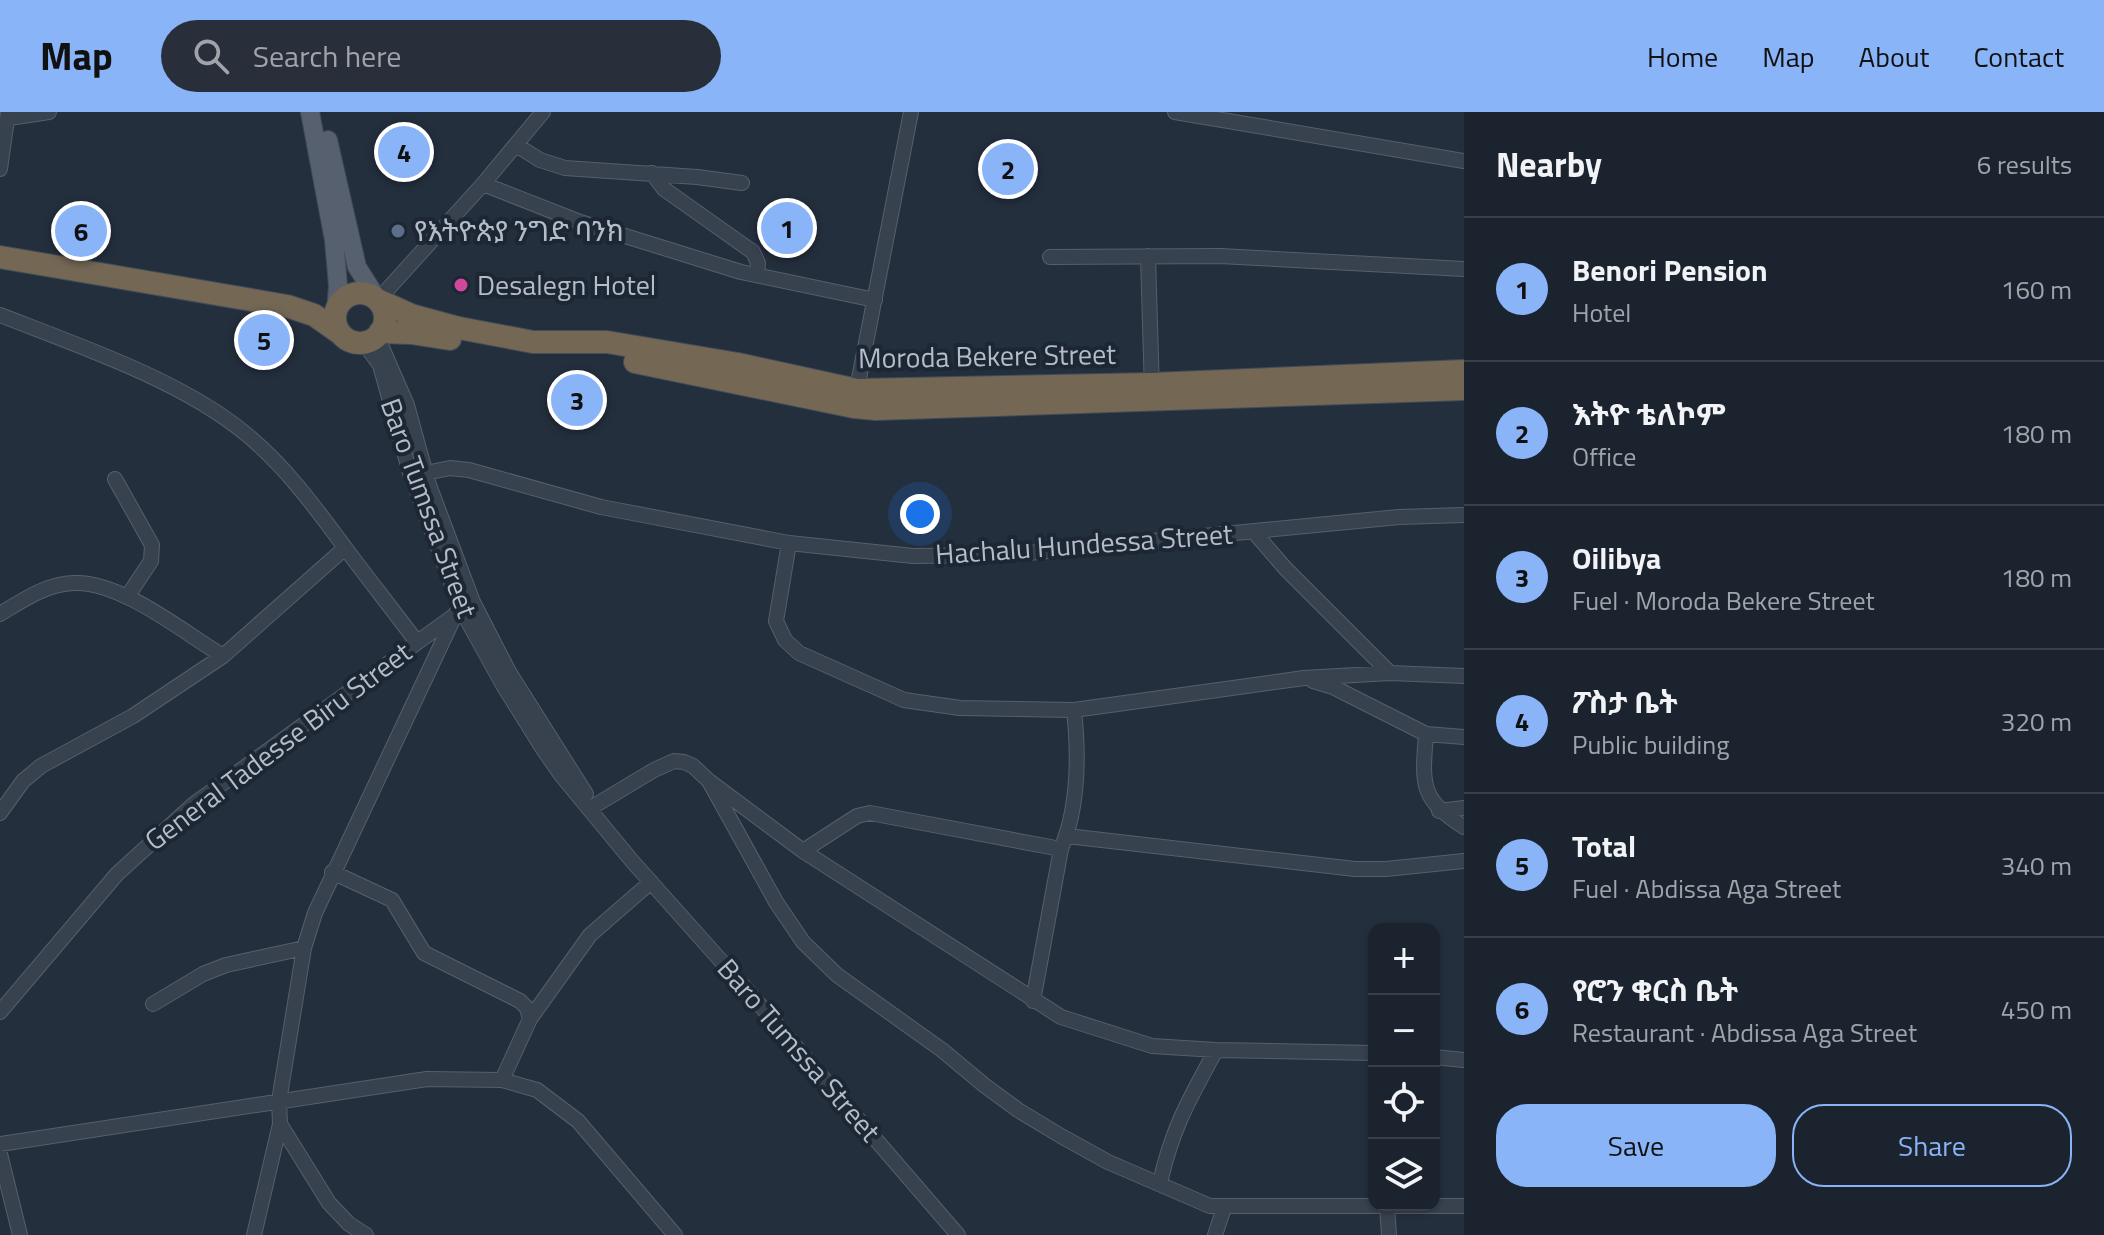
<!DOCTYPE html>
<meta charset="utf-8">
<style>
body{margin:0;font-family:"Titillium Web","Noto Sans Ethiopic",sans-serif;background:#282f3a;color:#f1f3f6}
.controls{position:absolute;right:24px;bottom:24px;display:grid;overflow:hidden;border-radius:16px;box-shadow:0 2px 6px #0004}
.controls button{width:72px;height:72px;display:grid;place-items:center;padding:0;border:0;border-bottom:2px solid #39404a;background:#1b232e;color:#f1f3f6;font:40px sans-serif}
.you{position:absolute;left:920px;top:402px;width:28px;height:28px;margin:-20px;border:6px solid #fff;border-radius:50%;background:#1a73e8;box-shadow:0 0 0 12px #1a73e833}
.badge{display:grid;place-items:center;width:52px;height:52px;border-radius:50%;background:#8ab4f8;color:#111;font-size:26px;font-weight:700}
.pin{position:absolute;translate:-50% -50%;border:4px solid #fff;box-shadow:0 2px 8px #0006}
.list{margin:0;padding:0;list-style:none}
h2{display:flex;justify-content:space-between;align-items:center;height:104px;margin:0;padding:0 32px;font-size:34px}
h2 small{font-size:26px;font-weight:400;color:#a0a4aa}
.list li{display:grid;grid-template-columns:52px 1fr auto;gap:24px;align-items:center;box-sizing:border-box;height:144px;padding:0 32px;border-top:2px solid #39404a}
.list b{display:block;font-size:30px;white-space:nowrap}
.list p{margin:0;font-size:26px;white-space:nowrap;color:#a0a4aa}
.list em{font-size:26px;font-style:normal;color:#a0a4aa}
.actions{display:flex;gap:16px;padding:24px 32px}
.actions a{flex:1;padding:18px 0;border:2px solid #8ab4f8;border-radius:32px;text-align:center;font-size:28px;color:#8ab4f8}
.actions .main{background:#8ab4f8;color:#111}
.icon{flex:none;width:44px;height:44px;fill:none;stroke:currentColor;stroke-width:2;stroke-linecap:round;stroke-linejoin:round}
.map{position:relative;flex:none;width:1464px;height:1123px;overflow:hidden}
header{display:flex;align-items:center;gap:48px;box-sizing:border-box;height:112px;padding:0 40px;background:#8ab4f8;color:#111}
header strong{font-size:38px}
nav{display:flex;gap:44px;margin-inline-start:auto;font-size:28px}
.search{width:560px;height:72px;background:#282f3a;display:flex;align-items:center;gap:20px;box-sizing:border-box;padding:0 28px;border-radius:44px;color:#a0a4aa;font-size:30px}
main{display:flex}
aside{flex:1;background:#1b232e}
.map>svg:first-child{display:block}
</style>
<header>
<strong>Map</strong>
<div class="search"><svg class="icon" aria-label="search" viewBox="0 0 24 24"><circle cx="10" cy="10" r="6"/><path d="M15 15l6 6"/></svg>Search here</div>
<nav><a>Home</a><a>Map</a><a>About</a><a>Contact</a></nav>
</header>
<main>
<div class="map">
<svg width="1464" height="1123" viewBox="0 0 1464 1123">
<rect width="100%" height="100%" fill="#242f3e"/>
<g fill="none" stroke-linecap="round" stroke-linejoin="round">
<!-- minor casing -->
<g stroke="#565f6c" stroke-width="16">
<path id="minor" d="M 1175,0 L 1464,49
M 9,6 L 49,0
M 516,33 L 540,48 L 565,56 L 697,65 L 742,71
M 0,57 L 8,0
M 652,61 L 664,77 L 753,140 L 758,151 L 757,162
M 483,72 L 580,110 L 741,160 L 875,188
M 1148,144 L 1152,280
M 1050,145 L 1220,144 L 1464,157
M 378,188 L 483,72 L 543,0
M 0,203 C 77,233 183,269 246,322 C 286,355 315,395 346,437 C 369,468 393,498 416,529
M 377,224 L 407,293 L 429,373 L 473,490 L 509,560 L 586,682
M 363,230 L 380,253 L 410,361 L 461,497 L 503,573 L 543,637 L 561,663 L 632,749 L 747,878 L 958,1123
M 856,282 L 911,0
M 426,361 L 450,356 L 469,358 L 601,395 L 789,431 L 913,444 L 1008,443 L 1399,405 L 1464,403
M 115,367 L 152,433 L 151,449 L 127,485
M 1253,419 L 1285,456 L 1390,561
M 789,431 L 776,509 L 785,528 L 799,541 L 904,588 L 960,596 L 1074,598 L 1304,566 L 1390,561 L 1464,564
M 0,502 C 23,488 46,472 74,471 C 121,469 183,520 223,544
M 1313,569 L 1333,575 L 1426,622 L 1464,625
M 1426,622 C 1422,673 1420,687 1464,715
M 709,669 L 776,790 L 803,830 L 837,863 L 942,938 L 984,973 L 1018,998 L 1061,1024 L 1108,1050 L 1210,1094 L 1464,1094
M 594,694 L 654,658 L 674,649 L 684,650 L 693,654 L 709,669 L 803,739 L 1061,905 L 1152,934 L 1216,938 L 1374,941
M 1439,699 L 1464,696
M 0,701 L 23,669 L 41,654 L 133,604 L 223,544 L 345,436
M 1067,724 L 1355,757 L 1386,757 L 1464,749
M 803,739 L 857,704 L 870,701 L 1061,737
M 332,760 L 392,788 L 424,841 L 520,889 L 527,896 L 530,907 L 502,968
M 1033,889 L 1061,737 C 1079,694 1079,644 1074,598
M 153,892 L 203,862 L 226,853 L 304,836
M 0,900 L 117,762 L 194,692 L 473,490
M 530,907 L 590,823 L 651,770
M 1434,945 L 1464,948
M 280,1012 L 329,1091 L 349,1112 L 366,1123
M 0,1032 L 427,967 L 502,968 L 537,978 L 578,1009 L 675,1123
M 0,1042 L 20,1123
M 1160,1071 C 1172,1016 1190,986 1216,938
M 1387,1094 L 1389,1123
M 254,1123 L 280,1012 L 279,989 L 304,836 L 315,801 L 457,499
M 1215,1123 L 1224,1096"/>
</g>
<!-- major casing -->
<g stroke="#414a57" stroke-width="20">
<path id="major" d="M 310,0 L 334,128 L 338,174 L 336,199
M 328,28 L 357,155 L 378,188"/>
</g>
<!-- highway casing -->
<g stroke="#434c59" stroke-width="24">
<path id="highway" d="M 0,145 L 287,194 L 314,203 L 341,222
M335 206a25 25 0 1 1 50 0a25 25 0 1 1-50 0Z
M 378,188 L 411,203 L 459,216 L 533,230 L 607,230 L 738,252 L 857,278 L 1152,272 L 1464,259
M 380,220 L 411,221 L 450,227
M 635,250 L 854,295 L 876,297 L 1464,277"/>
</g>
<!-- minor -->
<use href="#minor" stroke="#38414e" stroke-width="14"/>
<!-- major -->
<use href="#major" stroke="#56606e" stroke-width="18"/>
<!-- highway -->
<use href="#highway" stroke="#746855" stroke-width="22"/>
</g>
<!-- markers -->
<circle fill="#5c6f8a" stroke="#1d2633" stroke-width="3" cx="398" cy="119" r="8"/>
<circle fill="#d1479c" stroke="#1d2633" stroke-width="3" cx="461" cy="173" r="8"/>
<g text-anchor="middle" stroke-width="8" stroke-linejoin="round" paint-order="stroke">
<!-- poi labels -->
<g font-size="28" fill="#b4bcc9" stroke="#1d2633" text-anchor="start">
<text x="414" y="129">የእትዮጵያ ንግድ ባንክ</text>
<text x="477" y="183">Desalegn Hotel</text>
</g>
<!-- street labels -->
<g font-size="28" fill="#b4bcc9" stroke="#1d2633">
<text transform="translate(987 244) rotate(-1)" y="10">Moroda Bekere Street</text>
<text transform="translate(429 396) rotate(70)" y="10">Baro Tumssa Street</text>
<text transform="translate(1084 432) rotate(-4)" y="10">Hachalu Hundessa Street</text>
<text transform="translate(278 634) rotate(-37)" y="10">General Tadesse Biru Street</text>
<text transform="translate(799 938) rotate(49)" y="10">Baro Tumssa Street</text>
</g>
</g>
</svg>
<div class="controls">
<button>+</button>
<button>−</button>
<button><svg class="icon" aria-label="locate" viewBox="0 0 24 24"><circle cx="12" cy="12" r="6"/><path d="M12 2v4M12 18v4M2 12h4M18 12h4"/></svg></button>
<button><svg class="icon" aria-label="layers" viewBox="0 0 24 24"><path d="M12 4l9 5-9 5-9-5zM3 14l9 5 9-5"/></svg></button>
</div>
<div class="you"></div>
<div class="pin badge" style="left:787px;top:116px">1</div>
<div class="pin badge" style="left:1008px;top:57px">2</div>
<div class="pin badge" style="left:577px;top:288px">3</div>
<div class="pin badge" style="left:404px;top:40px">4</div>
<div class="pin badge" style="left:264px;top:228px">5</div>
<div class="pin badge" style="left:81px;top:119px">6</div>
</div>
<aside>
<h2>Nearby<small>6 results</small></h2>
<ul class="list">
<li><span class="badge">1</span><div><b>Benori Pension</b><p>Hotel</p></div><em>160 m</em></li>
<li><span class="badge">2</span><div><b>እትዮ ቴለኮም</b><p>Office</p></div><em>180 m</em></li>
<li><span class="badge">3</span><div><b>Oilibya</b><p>Fuel · Moroda Bekere Street</p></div><em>180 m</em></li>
<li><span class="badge">4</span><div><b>ፖስታ ቤት</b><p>Public building</p></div><em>320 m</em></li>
<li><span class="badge">5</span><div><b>Total</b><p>Fuel · Abdissa Aga Street</p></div><em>340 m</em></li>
<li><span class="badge">6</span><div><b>የሮን ቁርስ ቤት</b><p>Restaurant · Abdissa Aga Street</p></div><em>450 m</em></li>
</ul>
<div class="actions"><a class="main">Save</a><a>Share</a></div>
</aside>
</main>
